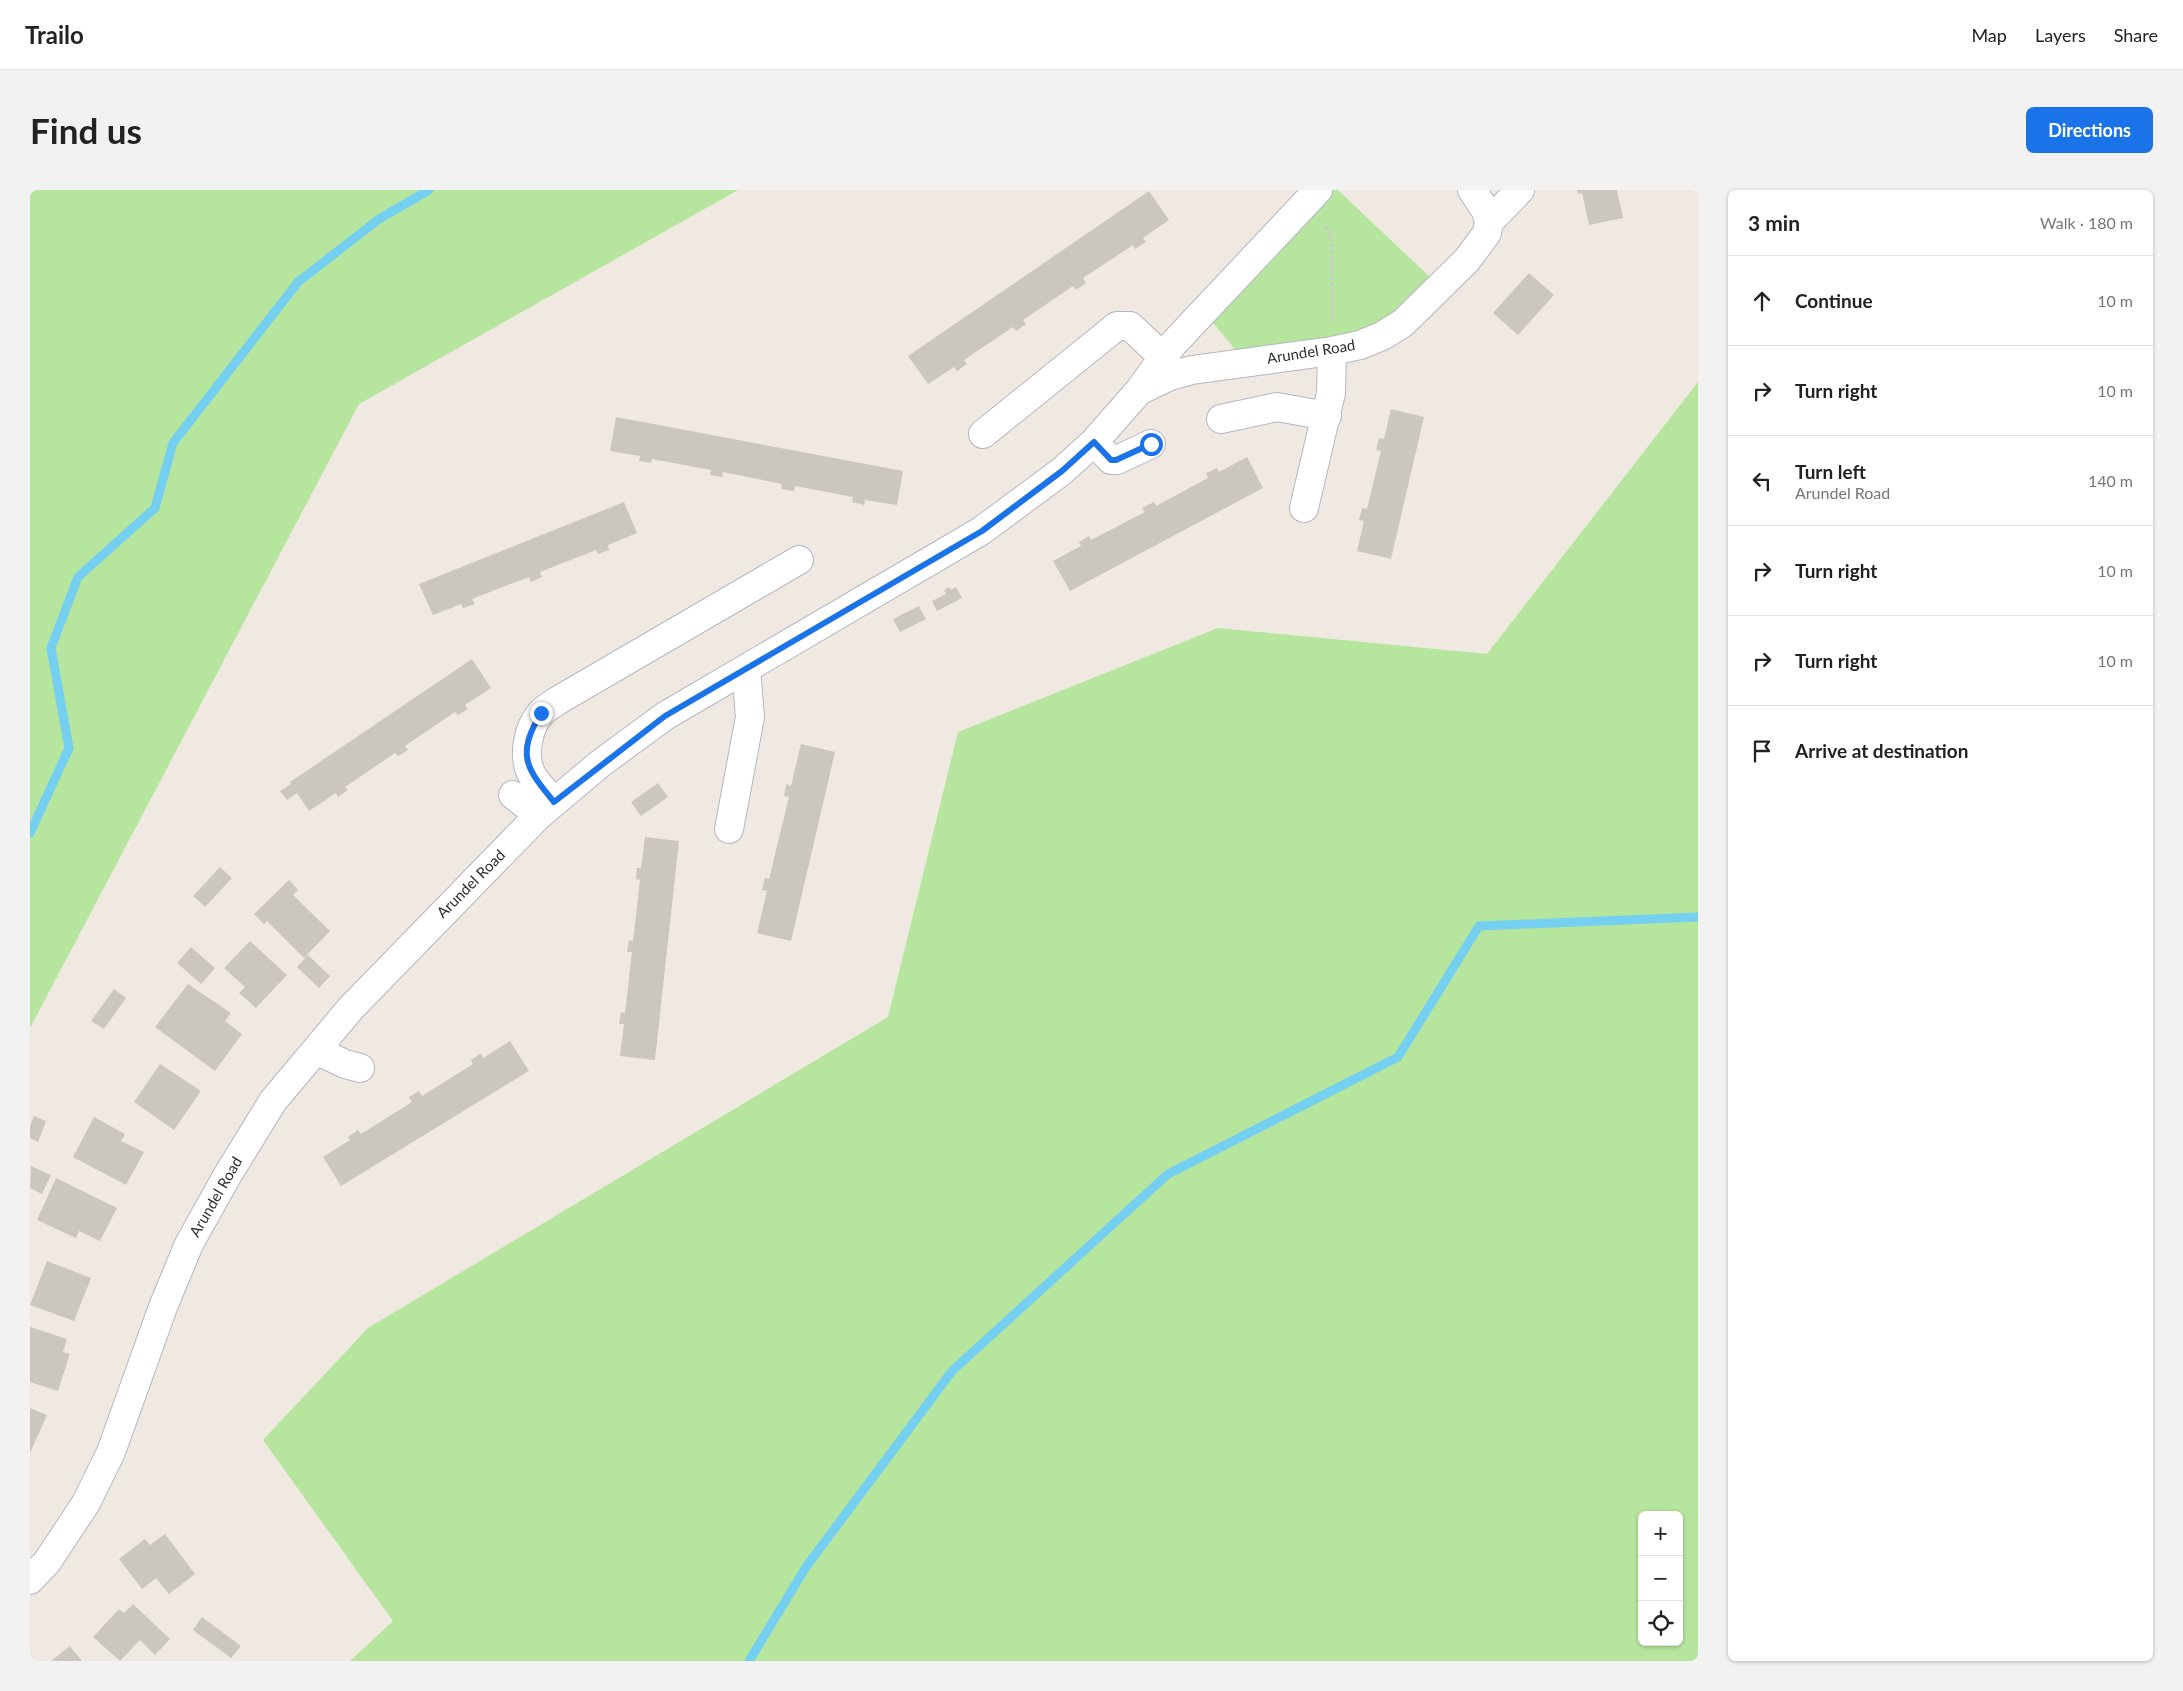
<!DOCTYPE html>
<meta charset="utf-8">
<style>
body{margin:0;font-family:Lato,sans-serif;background:#f2f2f2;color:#222}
.controls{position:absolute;right:15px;bottom:15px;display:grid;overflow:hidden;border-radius:8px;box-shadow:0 1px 4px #0004}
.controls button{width:45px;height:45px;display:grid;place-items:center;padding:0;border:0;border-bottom:1px solid #e0e0e0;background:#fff;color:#222;font:25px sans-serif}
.stop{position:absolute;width:15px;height:15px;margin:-11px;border:4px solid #1a73e8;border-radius:50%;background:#fff}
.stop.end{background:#1a73e8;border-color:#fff;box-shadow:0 1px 5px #0008}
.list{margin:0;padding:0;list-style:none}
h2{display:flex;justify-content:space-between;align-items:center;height:65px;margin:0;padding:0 20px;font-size:21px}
h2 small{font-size:16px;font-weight:400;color:#767676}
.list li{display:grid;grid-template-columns:32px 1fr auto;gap:15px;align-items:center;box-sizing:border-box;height:90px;padding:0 20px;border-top:1px solid #e0e0e0}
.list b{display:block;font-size:19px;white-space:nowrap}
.list p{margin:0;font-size:16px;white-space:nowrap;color:#767676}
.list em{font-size:16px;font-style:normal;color:#767676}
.icon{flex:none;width:28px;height:28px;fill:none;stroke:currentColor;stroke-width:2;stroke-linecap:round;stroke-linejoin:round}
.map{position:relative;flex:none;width:1668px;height:1471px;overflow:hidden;border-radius:8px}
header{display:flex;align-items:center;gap:30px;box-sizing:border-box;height:70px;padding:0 25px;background:#fff;border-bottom:1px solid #e0e0e0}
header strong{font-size:24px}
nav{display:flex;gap:28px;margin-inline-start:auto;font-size:18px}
.intro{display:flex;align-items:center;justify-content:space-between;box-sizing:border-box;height:120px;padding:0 30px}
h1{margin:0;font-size:35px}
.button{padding:12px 22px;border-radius:8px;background:#1a73e8;color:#fff;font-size:18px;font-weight:700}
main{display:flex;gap:30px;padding:0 30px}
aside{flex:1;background:#fff;border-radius:8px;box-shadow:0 1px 4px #0004}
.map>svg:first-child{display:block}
</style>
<header>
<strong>Trailo</strong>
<nav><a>Map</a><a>Layers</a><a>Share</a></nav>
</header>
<div class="intro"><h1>Find us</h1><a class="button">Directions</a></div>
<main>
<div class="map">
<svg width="1668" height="1471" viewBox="0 0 1668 1471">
<rect width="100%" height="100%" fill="#efe9e1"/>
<!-- green -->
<path fill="#b6e59e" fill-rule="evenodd" d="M 0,0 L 708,0 L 329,214 L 0,838 Z
M 1303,0 L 1308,0 L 1404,91 L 1375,119 L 1339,141 L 1212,168 L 1180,129 Z
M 1668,192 L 1668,1471 L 320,1471 L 363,1431 L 233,1250 L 338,1138 L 858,827 L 928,542 L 1188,438 L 1457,464 ZM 1612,1325 L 1649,1325 L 1649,1452 L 1612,1452 Z"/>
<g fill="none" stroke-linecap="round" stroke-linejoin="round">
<!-- stream -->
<path stroke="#75cff0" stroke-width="9" d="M 0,643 L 39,558 L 21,458 L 48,387 L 125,318 L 143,253 L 268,92 L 349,29 L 399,0
M 719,1471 L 776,1377 L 922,1181 L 1138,984 L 1368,867 L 1449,736 L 1668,727"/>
</g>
<!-- building -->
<path fill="#cbc7bf" d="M 1547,0 L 1587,0 L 1593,28 L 1559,35 L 1552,3 L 1548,4 Z
M 1119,1 L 1139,30 L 1113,48 L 1116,52 L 1105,59 L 1103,55 L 1053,88 L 1056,93 L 1046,100 L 1043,96 L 993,130 L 996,134 L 986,141 L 983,137 L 934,170 L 937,174 L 927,181 L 924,177 L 898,194 L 878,166 Z
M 1499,83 L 1524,105 L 1488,145 L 1463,123 Z
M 1361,219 L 1394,227 L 1361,369 L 1327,361 L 1334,331 L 1329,330 L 1332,318 L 1337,319 L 1351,261 L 1346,260 L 1349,248 L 1354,249 Z
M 586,227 L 873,281 L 867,315 L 835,310 L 834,315 L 822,312 L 823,307 L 765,296 L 764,301 L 751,299 L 752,294 L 693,282 L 692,287 L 680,285 L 681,280 L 622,269 L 621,273 L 609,271 L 610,266 L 580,261 Z
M 1217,267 L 1233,298 L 1040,401 L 1023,371 L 1051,356 L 1049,352 L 1059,346 L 1061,350 L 1115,322 L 1112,318 L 1124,312 L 1126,316 L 1178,288 L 1176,283 L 1187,278 L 1189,282 Z
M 594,312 L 607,343 L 578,355 L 579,360 L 568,364 L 566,360 L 510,382 L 512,387 L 501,392 L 499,387 L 442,409 L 445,414 L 433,418 L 431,414 L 403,425 L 389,394 Z
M 919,397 L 921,400 L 926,397 L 932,408 L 907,421 L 902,411 L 916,404 L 914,400 Z
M 889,416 L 896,429 L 870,442 L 863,429 Z
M 442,469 L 461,498 L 435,515 L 438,519 L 428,525 L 425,522 L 375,556 L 378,560 L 368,566 L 365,563 L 315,597 L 318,600 L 308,607 L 306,603 L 279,621 L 267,603 L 257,610 L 250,601 L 261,594 L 260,592 Z
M 771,554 L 805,562 L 761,751 L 727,743 L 737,701 L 732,700 L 735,688 L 739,689 L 759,607 L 754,606 L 756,594 L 761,596 Z
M 628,593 L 638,607 L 611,626 L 601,612 Z
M 615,647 L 649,651 L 625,870 L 590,866 L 594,834 L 589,834 L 591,822 L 595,823 L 602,762 L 597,762 L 599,750 L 603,751 L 610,690 L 606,689 L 607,678 L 611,678 Z
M 190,677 L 202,688 L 175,717 L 163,706 Z
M 259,690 L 268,700 L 263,705 L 300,741 L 274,768 L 237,731 L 234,734 L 224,724 Z
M 220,751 L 257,785 L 226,818 L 209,803 L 215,797 L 194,778 Z
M 161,757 L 185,778 L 171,794 L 147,773 Z
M 278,765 L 300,786 L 289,798 L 267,777 Z
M 158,794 L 201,823 L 195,831 L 212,844 L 185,881 L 125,837 Z
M 84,799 L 96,808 L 74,839 L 61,831 Z
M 480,851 L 499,881 L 311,996 L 293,967 L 320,950 L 318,947 L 328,940 L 331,944 L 382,912 L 379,907 L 389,901 L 392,906 L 443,874 L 441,870 L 451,863 L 453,868 Z
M 130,874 L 171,901 L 144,940 L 104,912 Z
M 4,926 L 16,931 L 8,952 L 0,948 L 0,936 Z
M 64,927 L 95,944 L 91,951 L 114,962 L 96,995 L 43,967 Z
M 1,976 L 21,985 L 12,1004 L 0,998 Z
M 26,988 L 87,1018 L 70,1051 L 49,1041 L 46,1048 L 7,1030 Z
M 17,1071 L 61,1088 L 44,1131 L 0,1115 Z
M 0,1137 L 37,1149 L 33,1162 L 40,1164 L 28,1201 L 0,1192 Z
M 0,1218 L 17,1225 L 0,1263 Z
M 135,1344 L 165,1384 L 139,1404 L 126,1388 L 112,1399 L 89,1369 L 115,1349 L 120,1355 Z
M 103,1414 L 140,1449 L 125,1465 L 110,1450 L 90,1471 L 63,1447 L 89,1419 L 94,1423 Z
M 172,1427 L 211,1456 L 201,1468 L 163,1440 Z
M 40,1456 L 52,1471 L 21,1471 Z"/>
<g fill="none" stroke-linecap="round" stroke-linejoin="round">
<!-- minor casing -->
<g stroke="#b4b7c1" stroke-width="30">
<path id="minor" d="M 1459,32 L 1490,0
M 1111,200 L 1140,186 L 1162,180 L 1302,161 L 1330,155 L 1352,146 L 1373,133 L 1437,70 L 1457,43 L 1459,32 L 1456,21 L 1442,0
M 1191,229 L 1247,217 L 1297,226
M 953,244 L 1087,136 L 1100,136 L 1133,167
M 1064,252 L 1081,270 L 1087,270 L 1121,254
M 1274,318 L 1301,203 L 1302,161
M 483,605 L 509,625
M 524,612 C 517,603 507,594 502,585 C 492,567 498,537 511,523 C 515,518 522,515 527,511 L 769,370
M 699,639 L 720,527 L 716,479
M 286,860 L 315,874 L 330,878
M 0,1390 L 17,1372 L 56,1313 L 81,1262 L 133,1117 L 159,1054 L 197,986 L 243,911 L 321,818 L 509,625 L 571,573 L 635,526 L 951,341 L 1032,281 L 1064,252 L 1108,202 L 1143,154 L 1288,0"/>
</g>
<!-- path -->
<path stroke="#c9c9c9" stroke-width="3" stroke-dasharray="4 2.5" stroke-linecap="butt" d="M 1295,36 L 1301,44 L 1302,133"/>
<!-- minor -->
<use href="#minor" stroke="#fff" stroke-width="28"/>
</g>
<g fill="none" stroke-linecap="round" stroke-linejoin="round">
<!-- route -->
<path stroke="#1a73e8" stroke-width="6" d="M 511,523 C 486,565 496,578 524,612 L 635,526 L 952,341 L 1032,281 L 1064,252 L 1081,270 L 1086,270 L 1121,254"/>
</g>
<g text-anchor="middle" stroke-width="5" stroke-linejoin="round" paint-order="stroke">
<!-- street labels -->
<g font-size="15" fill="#2e2e2e" stroke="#fff">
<text transform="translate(1281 162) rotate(-9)" y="5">Arundel Road</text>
<text transform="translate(441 694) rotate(-45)" y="5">Arundel Road</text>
<text transform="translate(186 1007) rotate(-60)" y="5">Arundel Road</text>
</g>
</g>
</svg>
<div class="controls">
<button>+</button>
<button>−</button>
<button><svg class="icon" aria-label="locate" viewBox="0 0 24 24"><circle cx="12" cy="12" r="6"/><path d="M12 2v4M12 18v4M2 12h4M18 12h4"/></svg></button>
</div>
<div class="stop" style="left:1121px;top:254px"></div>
<div class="stop end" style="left:511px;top:523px"></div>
</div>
<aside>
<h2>3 min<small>Walk · 180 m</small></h2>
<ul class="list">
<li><svg class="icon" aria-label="ahead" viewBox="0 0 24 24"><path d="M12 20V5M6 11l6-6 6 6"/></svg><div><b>Continue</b></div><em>10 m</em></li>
<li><svg class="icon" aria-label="right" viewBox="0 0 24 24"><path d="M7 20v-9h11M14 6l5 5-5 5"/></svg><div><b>Turn right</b></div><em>10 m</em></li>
<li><svg class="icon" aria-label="left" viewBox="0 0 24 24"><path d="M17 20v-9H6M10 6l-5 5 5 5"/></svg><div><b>Turn left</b><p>Arundel Road</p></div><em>140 m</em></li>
<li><svg class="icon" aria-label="right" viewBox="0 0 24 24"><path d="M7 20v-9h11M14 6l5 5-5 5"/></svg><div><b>Turn right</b></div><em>10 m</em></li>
<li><svg class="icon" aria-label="right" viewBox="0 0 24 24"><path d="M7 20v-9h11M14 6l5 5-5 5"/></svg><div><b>Turn right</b></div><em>10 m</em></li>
<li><svg class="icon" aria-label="arrive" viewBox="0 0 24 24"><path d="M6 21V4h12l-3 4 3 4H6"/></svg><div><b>Arrive at destination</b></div></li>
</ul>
</aside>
</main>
